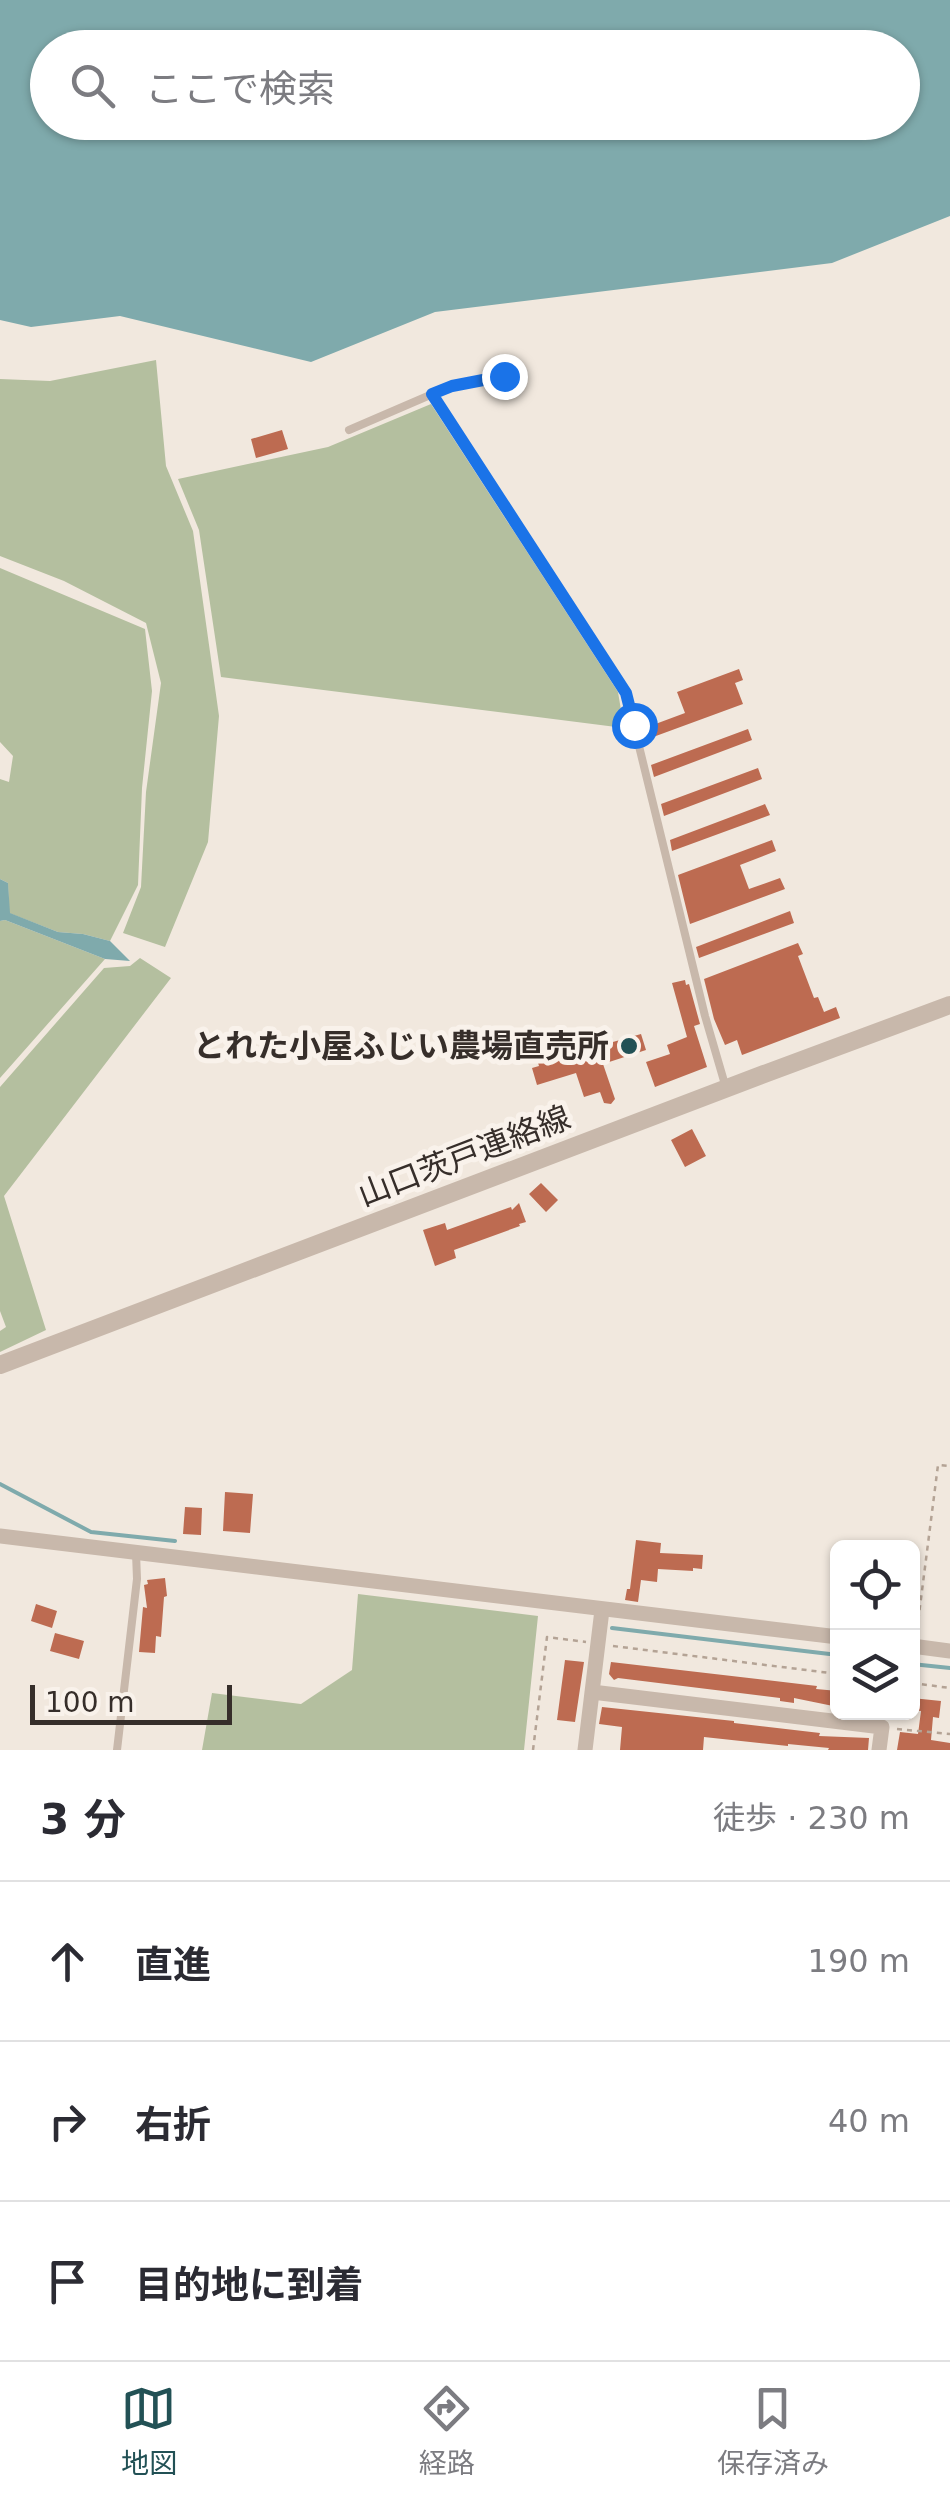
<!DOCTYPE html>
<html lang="ja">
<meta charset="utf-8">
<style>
body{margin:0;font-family:"DejaVu Sans","Noto Sans JP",sans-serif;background:#f7f7f7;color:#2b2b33}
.controls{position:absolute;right:30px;bottom:30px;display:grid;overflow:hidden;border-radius:15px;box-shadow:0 2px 8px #0004}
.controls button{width:90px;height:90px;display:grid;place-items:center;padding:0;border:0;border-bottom:2px solid #e1e1e2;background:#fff;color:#2b2b33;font:50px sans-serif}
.scale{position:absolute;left:30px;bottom:25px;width:202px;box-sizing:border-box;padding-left:10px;border:5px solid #362e2a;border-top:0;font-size:28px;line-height:35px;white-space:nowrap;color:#362e2a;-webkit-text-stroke:8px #f9f2eb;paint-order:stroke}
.stop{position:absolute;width:30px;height:30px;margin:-22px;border:8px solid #1a73e8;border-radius:50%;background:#fff}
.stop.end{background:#1a73e8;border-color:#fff;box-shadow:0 2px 10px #0008}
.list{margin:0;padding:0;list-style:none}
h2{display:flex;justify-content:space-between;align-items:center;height:130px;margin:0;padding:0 40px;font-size:42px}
h2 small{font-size:32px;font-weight:400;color:#7c7c81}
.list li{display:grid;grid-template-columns:65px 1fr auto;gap:30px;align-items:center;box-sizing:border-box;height:160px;padding:0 40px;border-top:2px solid #e1e1e2}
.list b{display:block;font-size:38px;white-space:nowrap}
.list em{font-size:32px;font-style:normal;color:#7c7c81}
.icon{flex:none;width:55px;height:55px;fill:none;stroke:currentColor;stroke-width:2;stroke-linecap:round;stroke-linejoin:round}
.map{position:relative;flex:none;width:950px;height:1750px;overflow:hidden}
.search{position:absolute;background:#fff;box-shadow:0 2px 8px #0004;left:30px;right:30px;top:30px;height:110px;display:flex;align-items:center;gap:25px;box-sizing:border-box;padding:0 35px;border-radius:55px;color:#7c7c81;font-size:38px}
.sheet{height:610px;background:#fff}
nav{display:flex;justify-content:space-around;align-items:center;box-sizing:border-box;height:140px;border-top:2px solid #e1e1e2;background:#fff;font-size:28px;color:#7c7c81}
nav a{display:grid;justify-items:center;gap:5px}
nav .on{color:#225155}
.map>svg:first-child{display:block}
</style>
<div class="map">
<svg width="950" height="1750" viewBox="0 0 950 1750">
<rect width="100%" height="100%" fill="#f1e8de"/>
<!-- green -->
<path fill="#b4bf9f" d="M 156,360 L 166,466 L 193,531 L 219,716 L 208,842 L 165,947 L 123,933 L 141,887 L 146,792 L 161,683 L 146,623 L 64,581 L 0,556 L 0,379 L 50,381 Z
M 431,404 L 618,692 L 624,728 L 221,677 L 199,530 L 178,479 L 328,447 Z
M 0,568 L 145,629 L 152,691 L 142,788 L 138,885 L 110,941 L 83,934 L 58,932 L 9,913 L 8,883 L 0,879 L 0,779 L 9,782 L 13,756 L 0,742 Z
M 5,920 L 105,959 L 0,1078 L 0,921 Z
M 140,958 L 171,978 L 4,1196 L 46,1330 L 0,1352 L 0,1331 L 6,1327 L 0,1311 L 0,1087 L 104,968 L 130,966 Z
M 358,1594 L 538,1616 L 524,1750 L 202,1750 L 212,1693 L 301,1704 L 352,1670 Z"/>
<!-- water -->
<path fill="#7faaac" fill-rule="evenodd" d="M 0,0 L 950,0 L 950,216 L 832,263 L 435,312 L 311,362 L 120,316 L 31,327 L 0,320 ZM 48,48 L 902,48 L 902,122 L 48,122 Z
M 0,879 L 8,883 L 10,913 L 58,932 L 83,934 L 110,941 L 130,961 L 105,959 L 5,920 L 0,921 Z"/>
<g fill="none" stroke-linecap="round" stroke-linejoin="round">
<!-- stream -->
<path stroke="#7faaac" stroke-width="4" d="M 0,1484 L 91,1532 L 175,1541
M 612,1628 L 838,1655
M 912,1664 L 950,1668"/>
</g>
<!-- building -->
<path fill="#bd6b51" d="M 282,430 L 288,449 L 256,458 L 251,439 Z
M 739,669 L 743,680 L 735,683 L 743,704 L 645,740 L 642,729 L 685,713 L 677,692 Z
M 748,729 L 752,740 L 654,777 L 651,765 Z
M 758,768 L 762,779 L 664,816 L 661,804 Z
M 765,804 L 770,815 L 672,851 L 670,840 Z
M 772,840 L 776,851 L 740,865 L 749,889 L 780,878 L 785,889 L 690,924 L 678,875 Z
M 790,911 L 794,923 L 699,958 L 696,947 Z
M 798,943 L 803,954 L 798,956 L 814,998 L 818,997 L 824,1012 L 836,1007 L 840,1018 L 742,1055 L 737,1040 L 725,1045 L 714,1019 L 704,979 Z
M 685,980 L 686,985 L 689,984 L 700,1024 L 694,1026 L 707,1067 L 655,1087 L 646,1062 L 670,1054 L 667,1045 L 687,1037 L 672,983 Z
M 552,1030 L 560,1057 L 641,1034 L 646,1050 L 603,1064 L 615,1099 L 611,1104 L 604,1103 L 600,1092 L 584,1097 L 576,1073 L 537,1085 L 532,1068 L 539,1066 L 530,1036 Z
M 692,1129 L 706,1156 L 685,1167 L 671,1140 Z
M 541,1183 L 558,1200 L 546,1212 L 529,1194 Z
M 519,1203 L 526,1222 L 519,1224 L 520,1226 L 454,1250 L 456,1258 L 435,1266 L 423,1230 L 445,1223 L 447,1230 L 511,1207 L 512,1210 Z
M 225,1492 L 253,1494 L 250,1533 L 223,1531 Z
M 185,1507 L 202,1508 L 201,1535 L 183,1534 Z
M 636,1540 L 661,1543 L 660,1553 L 703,1555 L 702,1569 L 693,1568 L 693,1571 L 658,1569 L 657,1582 L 641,1580 L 638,1602 L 625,1600 L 627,1589 L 630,1589 Z
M 165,1578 L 167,1596 L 164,1597 L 161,1637 L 156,1636 L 155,1653 L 139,1652 L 143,1607 L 147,1608 L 144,1585 L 148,1584 L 147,1580 Z
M 36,1604 L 57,1611 L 52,1628 L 31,1621 Z
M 55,1633 L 84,1641 L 79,1659 L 50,1651 Z
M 565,1660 L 584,1662 L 575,1722 L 557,1720 Z
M 611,1662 L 817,1686 L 816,1689 L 838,1691 L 838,1707 L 794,1698 L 794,1703 L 780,1701 L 780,1698 L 618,1678 L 614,1680 L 609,1674 Z
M 912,1698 L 941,1701 L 939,1718 L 933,1717 L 931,1740 L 950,1743 L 950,1750 L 897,1750 L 900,1732 L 918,1734 L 921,1711 L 912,1710 Z
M 602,1707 L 734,1721 L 734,1723 L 820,1733 L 819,1736 L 869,1738 L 868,1750 L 828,1750 L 829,1748 L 788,1744 L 788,1746 L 704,1737 L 703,1750 L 620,1750 L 622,1727 L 599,1724 Z"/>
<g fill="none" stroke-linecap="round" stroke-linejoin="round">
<!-- path -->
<path stroke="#b4a395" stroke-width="2.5" stroke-dasharray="5 5" stroke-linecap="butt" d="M 917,1630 L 938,1465 L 950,1466
M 613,1646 L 838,1674
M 912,1683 L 950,1688
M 897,1729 L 950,1734
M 533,1750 L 547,1637 L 586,1642"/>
<!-- service -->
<path stroke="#c8b8ab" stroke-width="8" d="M 432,394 L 626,693 L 705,1016 L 726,1088
M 349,430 L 451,386 L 504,376
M 117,1750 L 137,1579 L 136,1553"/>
<!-- minor -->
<path stroke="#c8b8ab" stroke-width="15" d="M 0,1536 L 838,1637
M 912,1646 L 950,1651
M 592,1692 L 882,1727 L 879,1750
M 585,1750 L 602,1610"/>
<!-- tertiary -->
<path stroke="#c8b8ab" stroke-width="18" d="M 0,1365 L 764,1074 L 950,1005"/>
</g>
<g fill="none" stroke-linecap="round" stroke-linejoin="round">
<!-- route -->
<path stroke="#1a73e8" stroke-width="12" d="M 504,376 L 452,386 L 432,394 L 626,693 L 634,725"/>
</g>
<!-- markers -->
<circle fill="#225155" stroke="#f9f2eb" stroke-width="4" cx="629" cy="1046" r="10"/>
<g text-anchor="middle" stroke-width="10" stroke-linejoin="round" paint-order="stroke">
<!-- poi labels -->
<g font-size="32" font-weight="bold" fill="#362e2a" stroke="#f9f2eb" text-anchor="end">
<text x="609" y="1057">とれた小屋ふじい農場直売所</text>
</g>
<!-- street labels -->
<g font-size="32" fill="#362e2a" stroke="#f9f2eb">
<text transform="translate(464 1156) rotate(-21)" y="11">山口茨戸連絡線</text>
</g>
</g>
</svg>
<div class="controls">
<button><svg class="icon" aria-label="locate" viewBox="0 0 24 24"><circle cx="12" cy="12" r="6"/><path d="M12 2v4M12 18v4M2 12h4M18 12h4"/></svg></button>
<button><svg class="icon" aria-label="layers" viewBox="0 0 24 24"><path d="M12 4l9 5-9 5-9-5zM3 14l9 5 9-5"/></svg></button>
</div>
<div class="scale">100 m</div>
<div class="stop" style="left:634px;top:725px"></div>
<div class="stop end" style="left:504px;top:376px"></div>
<div class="search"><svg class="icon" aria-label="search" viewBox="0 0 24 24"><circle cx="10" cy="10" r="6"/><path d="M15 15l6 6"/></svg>ここで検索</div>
</div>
<section class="sheet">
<h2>3 分<small>徒歩 · 230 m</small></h2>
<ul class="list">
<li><svg class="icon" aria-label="ahead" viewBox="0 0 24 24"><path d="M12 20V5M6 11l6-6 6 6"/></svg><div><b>直進</b></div><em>190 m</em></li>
<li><svg class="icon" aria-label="right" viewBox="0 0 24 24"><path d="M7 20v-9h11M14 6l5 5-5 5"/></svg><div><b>右折</b></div><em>40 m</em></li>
<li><svg class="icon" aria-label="arrive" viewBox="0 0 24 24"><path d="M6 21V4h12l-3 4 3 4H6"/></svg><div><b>目的地に到着</b></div></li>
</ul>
</section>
<nav>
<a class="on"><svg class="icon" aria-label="map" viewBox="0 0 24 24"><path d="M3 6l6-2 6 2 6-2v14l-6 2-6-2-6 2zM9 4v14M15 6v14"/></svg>地図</a>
<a><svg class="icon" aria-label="directions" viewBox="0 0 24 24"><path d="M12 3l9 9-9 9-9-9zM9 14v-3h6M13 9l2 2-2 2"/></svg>経路</a>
<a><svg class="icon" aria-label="saved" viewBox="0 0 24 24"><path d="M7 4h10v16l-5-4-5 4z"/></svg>保存済み</a>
</nav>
